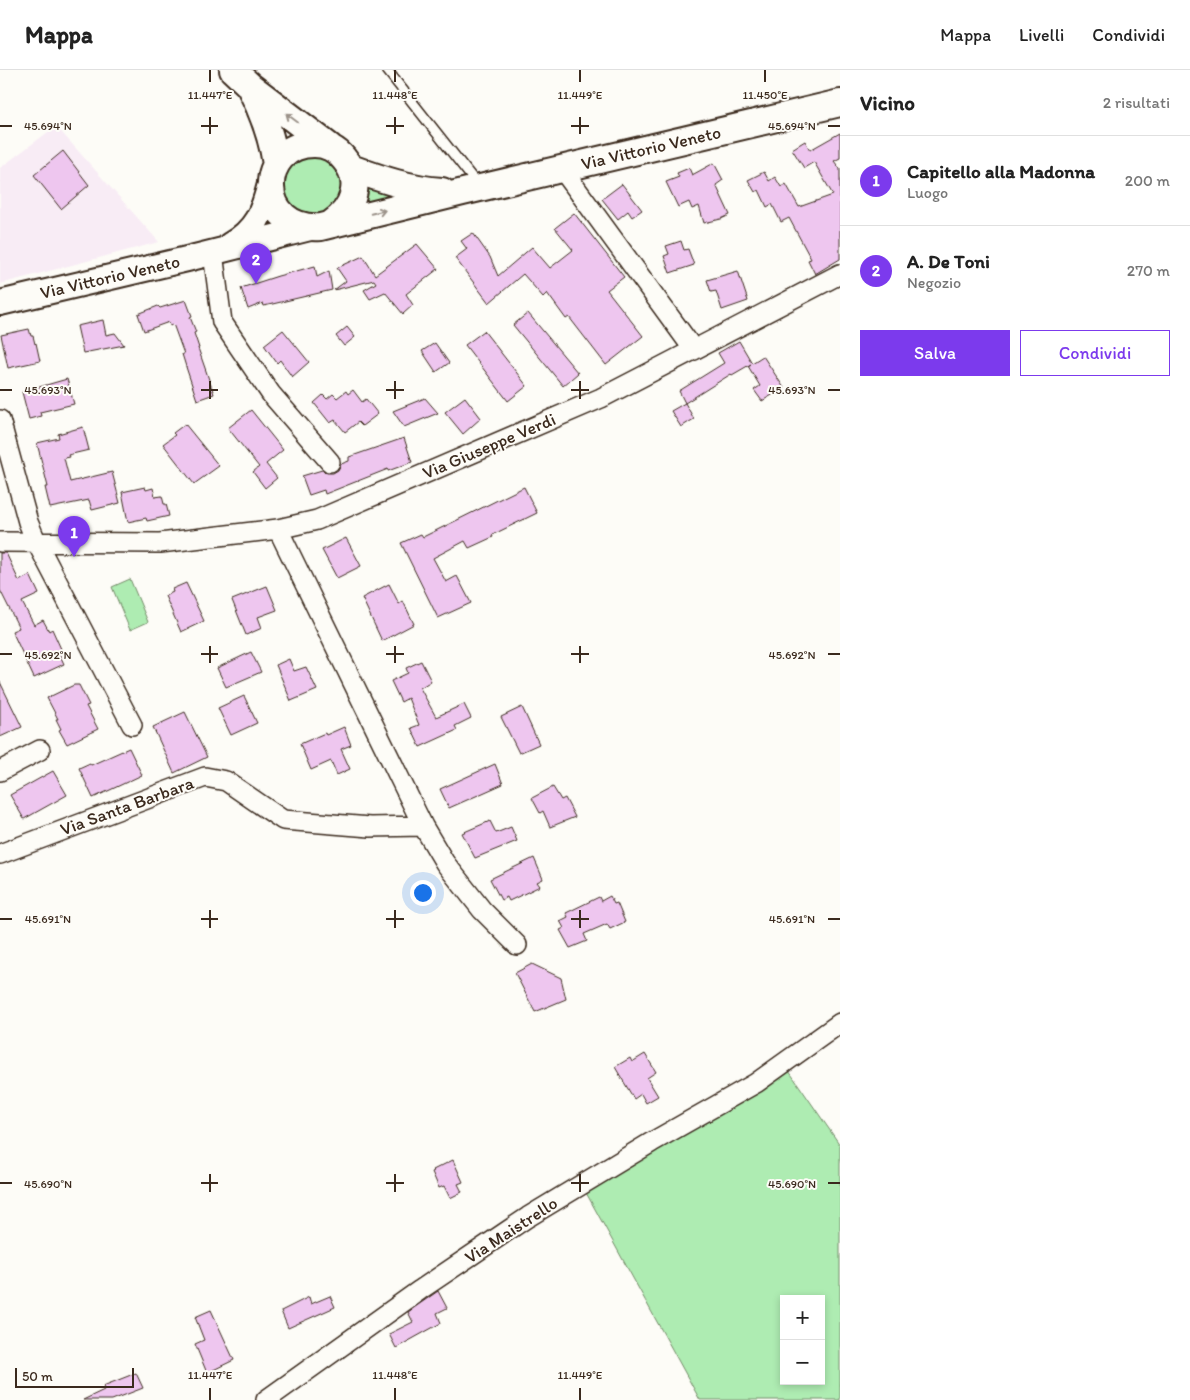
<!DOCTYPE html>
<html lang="it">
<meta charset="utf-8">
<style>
body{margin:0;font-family:Itim,sans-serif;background:#f6f6f6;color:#222}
.controls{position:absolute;right:15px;bottom:15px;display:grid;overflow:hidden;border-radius:0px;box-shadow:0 2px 8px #0003}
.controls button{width:45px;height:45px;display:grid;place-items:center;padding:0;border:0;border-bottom:1px solid #e0e0e0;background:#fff;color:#222;font:25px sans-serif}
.scale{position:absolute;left:15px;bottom:12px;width:119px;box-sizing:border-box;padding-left:5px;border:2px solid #3b2a1e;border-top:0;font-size:14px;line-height:18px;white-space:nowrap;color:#3b2a1e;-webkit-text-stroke:4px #fdfcf7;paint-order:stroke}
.you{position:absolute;left:422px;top:822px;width:18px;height:18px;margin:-12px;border:4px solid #fff;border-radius:50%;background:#1a73e8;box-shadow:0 0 0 8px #1a73e833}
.badge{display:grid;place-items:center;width:32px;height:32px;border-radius:50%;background:#7c3aed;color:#fff;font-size:16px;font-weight:700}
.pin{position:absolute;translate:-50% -41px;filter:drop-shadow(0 1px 2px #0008)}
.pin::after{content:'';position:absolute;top:26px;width:18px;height:15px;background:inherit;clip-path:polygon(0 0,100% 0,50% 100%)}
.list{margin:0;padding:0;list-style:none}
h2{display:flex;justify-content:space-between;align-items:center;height:65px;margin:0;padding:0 20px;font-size:21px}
h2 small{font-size:16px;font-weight:400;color:#767676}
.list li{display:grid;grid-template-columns:32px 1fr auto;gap:15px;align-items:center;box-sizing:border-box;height:90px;padding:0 20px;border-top:1px solid #e0e0e0}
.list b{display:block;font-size:19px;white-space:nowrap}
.list p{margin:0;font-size:16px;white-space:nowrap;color:#767676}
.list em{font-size:16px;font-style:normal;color:#767676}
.actions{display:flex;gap:10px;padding:15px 20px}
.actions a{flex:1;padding:11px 0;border:1px solid #7c3aed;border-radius:0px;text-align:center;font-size:18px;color:#7c3aed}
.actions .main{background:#7c3aed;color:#fff}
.map{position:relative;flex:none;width:840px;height:1330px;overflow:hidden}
header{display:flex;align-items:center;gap:30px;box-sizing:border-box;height:70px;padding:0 25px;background:#fff;border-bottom:1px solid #e0e0e0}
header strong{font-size:24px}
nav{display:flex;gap:28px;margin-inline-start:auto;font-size:18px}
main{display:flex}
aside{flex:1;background:#fff}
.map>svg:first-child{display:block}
</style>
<header>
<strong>Mappa</strong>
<nav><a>Mappa</a><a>Livelli</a><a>Condividi</a></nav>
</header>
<main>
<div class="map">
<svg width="840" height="1330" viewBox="0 0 840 1330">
<rect width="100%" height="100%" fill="#fdfcf7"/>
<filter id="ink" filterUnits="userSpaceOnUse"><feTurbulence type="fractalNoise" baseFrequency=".02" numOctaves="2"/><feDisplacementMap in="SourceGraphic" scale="10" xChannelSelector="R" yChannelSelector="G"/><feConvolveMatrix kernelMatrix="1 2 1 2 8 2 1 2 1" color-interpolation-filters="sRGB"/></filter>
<g filter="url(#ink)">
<!-- built -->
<path fill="#f8ecf5" d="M 56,56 L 159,172 L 0,214 L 0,98 Z"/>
<!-- green -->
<path fill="#aeecb2" stroke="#748b68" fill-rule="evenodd" d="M 327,85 L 346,111 L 332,144 L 300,148 L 278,114 L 290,90 Z
M 364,114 L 408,128 L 361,135 Z
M 130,509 L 148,552 L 130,560 L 112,517 Z
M 789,1001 L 840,1075 L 840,1330 L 700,1330 L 584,1119 L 693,1054 ZM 784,1229 L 821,1229 L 821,1311 L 784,1311 Z"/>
<!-- building -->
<path fill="#eec6ef" stroke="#3b2a1e" d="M 840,63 L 840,88 L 834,91 L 840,99 L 840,189 L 815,204 L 808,190 L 811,189 L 789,148 L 781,152 L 772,134 L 767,137 L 759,120 L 755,122 L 748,110 L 764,102 L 769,111 L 775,107 L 781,117 L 786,114 L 799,137 L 833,125 L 814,92 L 804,98 L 792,79 L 805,71 L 810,80 Z
M 63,81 L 89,115 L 61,139 L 34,105 Z
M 714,93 L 723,110 L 716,115 L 730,145 L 721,149 L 704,153 L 699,136 L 692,139 L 689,132 L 678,137 L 666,112 L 679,107 L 677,103 L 689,98 L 692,105 Z
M 622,114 L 642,140 L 632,147 L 628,141 L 618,149 L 602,129 Z
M 574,143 L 624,207 L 607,220 L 643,266 L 606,295 L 569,247 L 566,249 L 547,223 L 543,227 L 523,204 L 489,233 L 455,188 L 467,179 L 461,171 L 473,163 L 490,187 L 498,206 L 532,177 L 550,198 L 573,180 L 555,158 Z
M 681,171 L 684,180 L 688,179 L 694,195 L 670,203 L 664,186 L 669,184 L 666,176 Z
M 417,174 L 438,199 L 406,224 L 413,235 L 403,244 L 385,222 L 370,229 L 364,220 L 376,213 L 374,210 L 334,220 L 346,211 L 337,198 L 363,186 L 375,205 Z
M 315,196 L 317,207 L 329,201 L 332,220 L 264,236 L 263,233 L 248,239 L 241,218 L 278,206 Z
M 738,201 L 748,231 L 722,240 L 716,221 L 711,222 L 707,210 Z
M 186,230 L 192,246 L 190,247 L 196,262 L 194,263 L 199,278 L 198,278 L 214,324 L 197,330 L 187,300 L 182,284 L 184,284 L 173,254 L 170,256 L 169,252 L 144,261 L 138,244 L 158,236 L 160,238 Z
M 528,243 L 578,303 L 563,316 L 513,255 Z
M 103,250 L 106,265 L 115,263 L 124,275 L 83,283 L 77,256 Z
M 347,257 L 355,267 L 344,276 L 336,266 Z
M 29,259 L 31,266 L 33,266 L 35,274 L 36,273 L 40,291 L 8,298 L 1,265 Z
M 283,260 L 309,292 L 292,307 L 280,290 L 277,293 L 264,275 Z
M 484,261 L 527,316 L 508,331 L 465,275 Z
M 739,271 L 752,293 L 763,286 L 784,318 L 762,331 L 754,320 L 760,316 L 748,296 L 751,294 L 732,305 L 731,304 L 685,333 L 679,321 L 724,293 L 718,283 Z
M 435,273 L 449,293 L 436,302 L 422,281 Z
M 67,309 L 74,334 L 40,342 L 41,346 L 29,349 L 22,322 Z
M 353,320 L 362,332 L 366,329 L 378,344 L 362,356 L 358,352 L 345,362 L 335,350 L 330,353 L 314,333 L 323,325 L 327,329 L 333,324 L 337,328 L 346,321 L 348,324 Z
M 465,327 L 481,348 L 463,364 L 445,342 Z
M 425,328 L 438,343 L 404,357 L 393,341 Z
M 685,333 L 694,349 L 681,357 L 671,341 Z
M 251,340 L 283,380 L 266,394 L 277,408 L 265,418 L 253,402 L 259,397 L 228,358 Z
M 185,354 L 219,396 L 194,414 L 163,374 L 175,365 L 173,363 Z
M 83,357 L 89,380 L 68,385 L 69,387 L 64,388 L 70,412 L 112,402 L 120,433 L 92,440 L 89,430 L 50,438 L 45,417 L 48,417 L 37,373 L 59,368 L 58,364 Z
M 404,368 L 412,392 L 388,401 L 388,399 L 325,424 L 324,420 L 309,425 L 302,406 L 322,400 L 327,403 L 333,403 L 338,400 L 341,394 L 349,391 L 349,387 Z
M 145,417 L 146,420 L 153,418 L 155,427 L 162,426 L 164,434 L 166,434 L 169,446 L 147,451 L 146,448 L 128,452 L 122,422 Z
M 524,417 L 537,443 L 492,465 L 493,467 L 469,478 L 465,471 L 433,488 L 446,512 L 457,506 L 471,533 L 438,548 L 401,473 L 421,464 L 423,467 Z
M 346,468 L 361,496 L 337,508 L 322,480 Z
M 0,483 L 6,483 L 19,511 L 30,505 L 39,524 L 22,532 L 34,555 L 43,550 L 49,561 L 52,559 L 61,579 L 58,581 L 64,594 L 34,608 L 12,561 L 19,558 L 0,520 Z
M 186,513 L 204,551 L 181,562 L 165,526 L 173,522 L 172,519 Z
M 389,514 L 399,534 L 403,531 L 414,554 L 382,571 L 362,528 Z
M 267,516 L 277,540 L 258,547 L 262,558 L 246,565 L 232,530 Z
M 251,582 L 261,602 L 226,617 L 217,598 Z
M 289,589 L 294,601 L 306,597 L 317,620 L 291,631 L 276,595 Z
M 421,591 L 431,611 L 420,618 L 436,647 L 464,634 L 471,648 L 455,656 L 457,660 L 420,677 L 411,658 L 419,655 L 408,628 L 401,632 L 391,611 L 408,603 L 406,598 Z
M 0,612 L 22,657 L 0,667 Z
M 74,615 L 79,615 L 89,635 L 86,636 L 98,659 L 67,674 L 59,660 L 61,659 L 56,649 L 58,649 L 47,628 Z
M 244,626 L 257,653 L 231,665 L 218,638 Z
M 522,637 L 539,674 L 519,683 L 501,647 Z
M 185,642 L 207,687 L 174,703 L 153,657 Z
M 344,657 L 351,675 L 341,679 L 350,699 L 337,705 L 331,691 L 311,700 L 300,674 L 325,663 L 326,665 Z
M 129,678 L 142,705 L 93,728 L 79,698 L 90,693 L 91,695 Z
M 495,694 L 503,714 L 449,738 L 440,719 Z
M 53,701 L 67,725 L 24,749 L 10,725 Z
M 553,717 L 561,730 L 565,728 L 575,747 L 550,757 L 543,741 L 540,743 L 532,728 Z
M 490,751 L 496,763 L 511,757 L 517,771 L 475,788 L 462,763 Z
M 534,788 L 543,809 L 537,812 L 540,816 L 509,831 L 507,827 L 501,830 L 490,809 Z
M 610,826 L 614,834 L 617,833 L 625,852 L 610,859 L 607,854 L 584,864 L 587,871 L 570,878 L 560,860 L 564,858 L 560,851 L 568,847 L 566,843 L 599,827 L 601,831 Z
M 532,894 L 561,908 L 566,929 L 535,942 L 515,903 Z
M 645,984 L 656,1002 L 647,1008 L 658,1026 L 646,1033 L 641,1024 L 634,1029 L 615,997 L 630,988 L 632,992 Z
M 453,1090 L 463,1112 L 458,1114 L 462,1122 L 450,1128 L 444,1116 L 439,1118 L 432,1102 L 434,1101 L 433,1100 Z
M 438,1221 L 447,1238 L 437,1243 L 441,1253 L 396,1278 L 389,1264 L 413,1252 L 408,1242 Z
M 330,1226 L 335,1237 L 288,1258 L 281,1241 L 309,1227 L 311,1234 Z
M 211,1240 L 234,1290 L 207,1303 L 195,1274 L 204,1270 L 195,1247 Z
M 136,1303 L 143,1318 L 112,1330 L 83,1330 L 104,1320 L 103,1316 Z"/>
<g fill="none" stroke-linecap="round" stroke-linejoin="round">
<!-- service casing -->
<g stroke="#3b2a1e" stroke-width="12">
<path id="service" d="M 387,0 L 477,114"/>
</g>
<!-- minor casing -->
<g stroke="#3b2a1e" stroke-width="22">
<path id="minor" d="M 562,99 L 694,280
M 213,183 L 222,252 L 271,324 L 330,392
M 0,350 L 28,452 L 36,471 L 132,655
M 278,459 L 423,756
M 0,472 L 160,473 L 278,459 L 317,450 L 601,328 L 840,204
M 0,701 L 40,680
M 0,784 L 205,707 L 226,711 L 283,750 L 370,757 L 423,756 L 445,793 L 482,840 L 517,875
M 266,1330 L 420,1220 L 528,1147 L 652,1072 L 756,1013 L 840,953"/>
</g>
<!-- tertiary casing -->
<g stroke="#3b2a1e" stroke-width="28">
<path id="tertiary" d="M 230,175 C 256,160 263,142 270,114
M 0,233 L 187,189 L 310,158"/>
</g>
<!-- secondary casing -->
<g stroke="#3b2a1e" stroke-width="30">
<path id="secondary" d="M 233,0 L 250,16 L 330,77
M 251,19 C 263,43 272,67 276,94
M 351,98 C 381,109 410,119 442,121
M 331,154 C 353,139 364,112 344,89 C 337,80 326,74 314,74 C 255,74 256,162 321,157 L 463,122 L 840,33"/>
</g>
<!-- service -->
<use href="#service" stroke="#fdfcf7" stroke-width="9"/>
<!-- minor -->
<use href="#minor" stroke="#fdfcf7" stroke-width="19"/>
<!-- tertiary -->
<use href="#tertiary" stroke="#fdfcf7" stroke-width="24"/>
<!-- secondary -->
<use href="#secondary" stroke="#fdfcf7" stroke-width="26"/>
</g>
<!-- one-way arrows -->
<defs><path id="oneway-shaft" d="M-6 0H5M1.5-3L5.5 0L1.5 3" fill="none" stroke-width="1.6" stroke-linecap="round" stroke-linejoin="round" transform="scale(1.25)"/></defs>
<g stroke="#9c938a">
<use href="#oneway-shaft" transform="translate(292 48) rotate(-143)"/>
<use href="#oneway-shaft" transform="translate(378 142) rotate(-14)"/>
</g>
</g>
<!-- ticks -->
<path fill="none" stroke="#3b2a1e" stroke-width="2" d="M 210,0 L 210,12M 395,0 L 395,12M 580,0 L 580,12M 765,0 L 765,12M 210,47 L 210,64M 395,47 L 395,64M 580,47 L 580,64M 0,56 L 12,56M 201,56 L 218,56M 386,56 L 404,56M 571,56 L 589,56M 828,56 L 840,56M 210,311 L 210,329M 395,311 L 395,329M 580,311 L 580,329M 0,320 L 12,320M 201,320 L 218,320M 386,320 L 404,320M 571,320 L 589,320M 828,320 L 840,320M 210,576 L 210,593M 395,576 L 395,593M 580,576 L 580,593M 0,584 L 12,584M 201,584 L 218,584M 386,584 L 404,584M 571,584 L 589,584M 828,584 L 840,584M 210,840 L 210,858M 395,840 L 395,858M 580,840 L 580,858M 0,849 L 12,849M 201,849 L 218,849M 386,849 L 404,849M 571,849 L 589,849M 828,849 L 840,849M 210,1104 L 210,1122M 395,1104 L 395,1122M 580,1104 L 580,1122M 0,1113 L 12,1113M 201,1113 L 218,1113M 386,1113 L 404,1113M 571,1113 L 589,1113M 828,1113 L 840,1113M 210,1318 L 210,1330M 395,1318 L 395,1330M 580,1318 L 580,1330"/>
<g text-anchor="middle" stroke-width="4" stroke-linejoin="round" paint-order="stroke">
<!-- street labels -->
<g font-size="18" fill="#3b2a1e" stroke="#fdfcf7">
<text transform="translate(651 78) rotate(-13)" y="6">Via Vittorio Veneto</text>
<text transform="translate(110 207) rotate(-13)" y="6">Via Vittorio Veneto</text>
<text transform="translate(489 376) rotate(-23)" y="6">Via Giuseppe Verdi</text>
<text transform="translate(127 736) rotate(-20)" y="6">Via Santa Barbara</text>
<text transform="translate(511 1160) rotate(-33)" y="6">Via Maistrello</text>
</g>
</g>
<g font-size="12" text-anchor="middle" fill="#3b2a1e" stroke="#fdfcf7" stroke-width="4" stroke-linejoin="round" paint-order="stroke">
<text x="210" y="29">11.447°E</text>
<text x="395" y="29">11.448°E</text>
<text x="580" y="29">11.449°E</text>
<text x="765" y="29">11.450°E</text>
<text x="48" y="60">45.694°N</text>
<text x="792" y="60">45.694°N</text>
<text x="48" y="324">45.693°N</text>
<text x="792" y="324">45.693°N</text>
<text x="48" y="589">45.692°N</text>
<text x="792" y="589">45.692°N</text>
<text x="48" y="853">45.691°N</text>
<text x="792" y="853">45.691°N</text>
<text x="48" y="1118">45.690°N</text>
<text x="792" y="1118">45.690°N</text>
<text x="210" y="1309">11.447°E</text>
<text x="395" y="1309">11.448°E</text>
<text x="580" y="1309">11.449°E</text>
</g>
</svg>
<div class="controls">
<button>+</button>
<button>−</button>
</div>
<div class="scale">50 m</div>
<div class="you"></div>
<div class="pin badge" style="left:74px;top:487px">1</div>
<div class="pin badge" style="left:256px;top:214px">2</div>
</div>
<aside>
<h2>Vicino<small>2 risultati</small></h2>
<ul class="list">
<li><span class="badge">1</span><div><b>Capitello alla Madonna</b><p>Luogo</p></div><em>200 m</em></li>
<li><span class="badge">2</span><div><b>A. De Toni</b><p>Negozio</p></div><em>270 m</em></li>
</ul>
<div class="actions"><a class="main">Salva</a><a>Condividi</a></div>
</aside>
</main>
